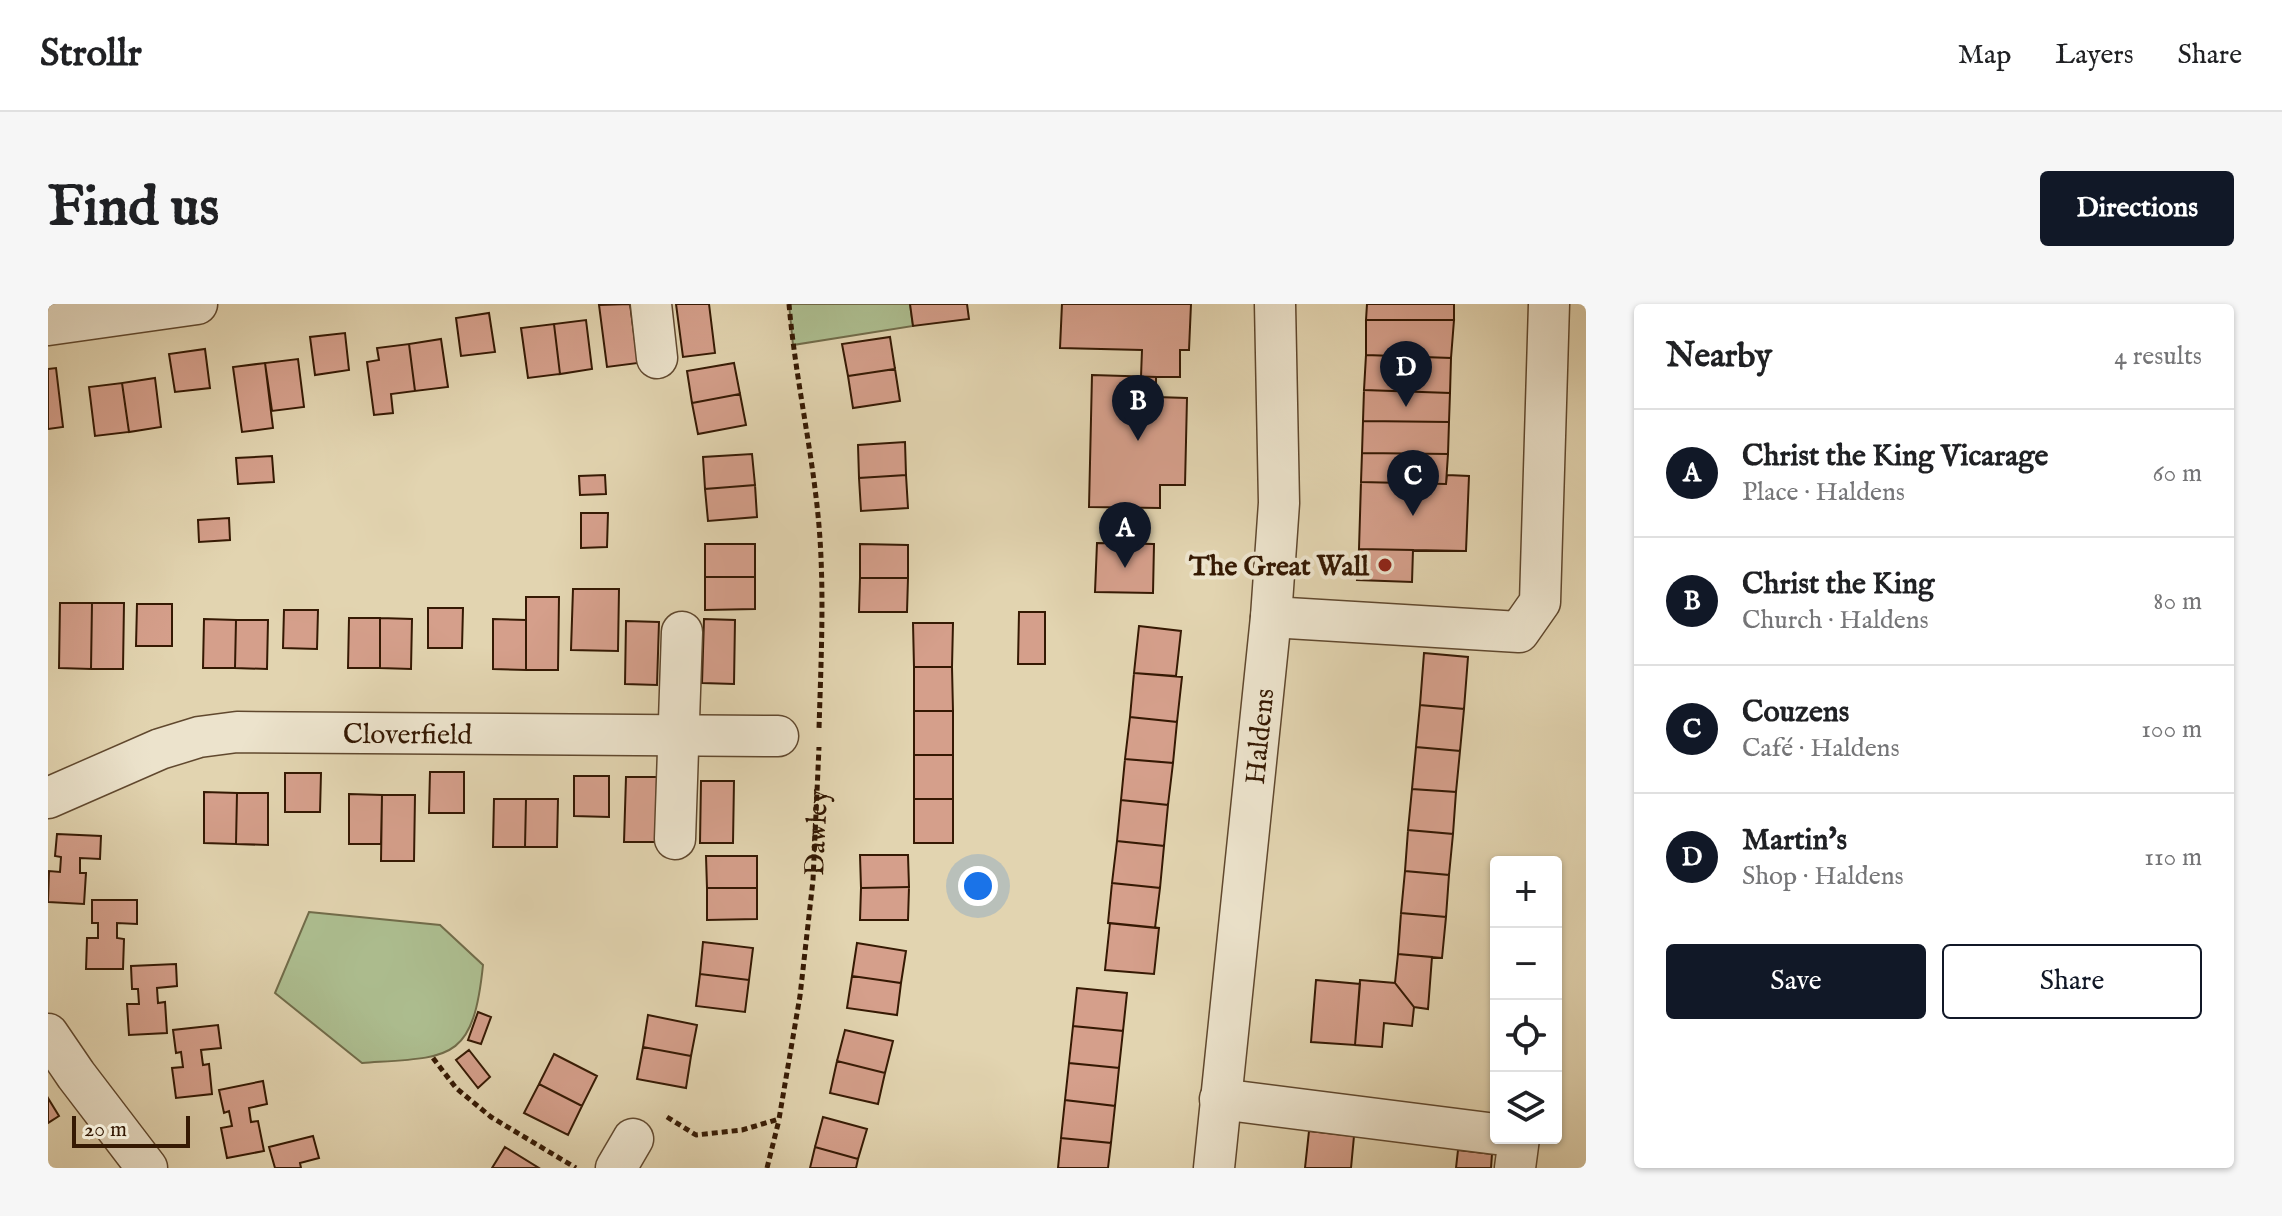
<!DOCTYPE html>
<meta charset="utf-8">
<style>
body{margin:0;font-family:"IM FELL English",serif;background:#f6f6f6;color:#202124}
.controls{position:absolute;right:24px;bottom:24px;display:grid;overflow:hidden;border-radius:8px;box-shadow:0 2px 6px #0004}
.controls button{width:72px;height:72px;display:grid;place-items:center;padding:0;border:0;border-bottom:2px solid #e0e0e0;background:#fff;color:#202124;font:40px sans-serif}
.scale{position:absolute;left:24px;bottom:20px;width:118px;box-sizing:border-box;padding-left:8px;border:4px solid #351903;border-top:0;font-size:22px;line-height:28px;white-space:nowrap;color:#351903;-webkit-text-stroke:6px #ece3cc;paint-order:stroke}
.you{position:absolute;left:930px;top:582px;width:28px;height:28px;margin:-20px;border:6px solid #fff;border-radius:50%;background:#1a73e8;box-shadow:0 0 0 12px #1a73e833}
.badge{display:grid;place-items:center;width:52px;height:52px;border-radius:50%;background:#111827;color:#fff;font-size:26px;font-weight:700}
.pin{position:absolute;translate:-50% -66px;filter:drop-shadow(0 2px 4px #0008)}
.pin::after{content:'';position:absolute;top:42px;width:28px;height:24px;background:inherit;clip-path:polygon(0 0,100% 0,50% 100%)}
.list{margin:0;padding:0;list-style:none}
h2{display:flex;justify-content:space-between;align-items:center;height:104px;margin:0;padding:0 32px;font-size:34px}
h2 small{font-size:26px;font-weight:400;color:#757577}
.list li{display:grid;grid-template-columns:52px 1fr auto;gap:24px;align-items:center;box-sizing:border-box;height:128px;padding:0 32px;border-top:2px solid #e0e0e0}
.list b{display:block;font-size:30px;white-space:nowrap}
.list p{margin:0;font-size:26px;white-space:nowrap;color:#757577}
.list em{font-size:26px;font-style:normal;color:#757577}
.actions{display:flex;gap:16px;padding:24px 32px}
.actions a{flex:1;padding:18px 0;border:2px solid #111827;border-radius:8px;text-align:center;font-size:28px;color:#111827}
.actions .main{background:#111827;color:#fff}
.icon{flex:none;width:44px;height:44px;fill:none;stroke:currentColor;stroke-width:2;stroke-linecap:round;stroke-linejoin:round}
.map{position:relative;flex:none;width:1538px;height:864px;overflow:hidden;border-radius:8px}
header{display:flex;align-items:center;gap:48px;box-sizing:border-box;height:112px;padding:0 40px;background:#fff;border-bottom:2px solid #e0e0e0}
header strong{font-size:38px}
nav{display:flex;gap:44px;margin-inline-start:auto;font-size:28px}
.intro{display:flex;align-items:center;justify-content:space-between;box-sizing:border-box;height:192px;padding:0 48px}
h1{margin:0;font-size:56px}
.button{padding:20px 36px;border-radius:8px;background:#111827;color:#fff;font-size:28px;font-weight:700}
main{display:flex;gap:48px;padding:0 48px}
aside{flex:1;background:#fff;border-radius:8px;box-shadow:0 2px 6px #0004}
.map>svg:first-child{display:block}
</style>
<header>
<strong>Strollr</strong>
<nav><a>Map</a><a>Layers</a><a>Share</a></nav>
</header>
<div class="intro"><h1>Find us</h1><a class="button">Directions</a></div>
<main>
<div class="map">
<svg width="1538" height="864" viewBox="0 0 1538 864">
<rect width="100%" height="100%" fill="#e2d4b0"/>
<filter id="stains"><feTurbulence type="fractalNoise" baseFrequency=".0025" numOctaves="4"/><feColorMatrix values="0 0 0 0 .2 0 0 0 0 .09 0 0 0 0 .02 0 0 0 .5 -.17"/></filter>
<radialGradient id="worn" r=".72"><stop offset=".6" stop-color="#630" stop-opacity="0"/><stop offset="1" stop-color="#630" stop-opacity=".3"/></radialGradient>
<!-- green -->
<path fill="#adbe90" stroke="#716c4a" stroke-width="2" d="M 741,0 L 862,0 L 865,22 L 745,41 Z
M 261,608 L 392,621 L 435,661 C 425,759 402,753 314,759 L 227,689 Z"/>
<!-- building -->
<path fill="#d59f8b" stroke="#351903" stroke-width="2" d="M 582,0 L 590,59 L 559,63 L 551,1 Z
M 628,0 L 661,0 L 667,49 L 635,53 Z
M 862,0 L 919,0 L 921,15 L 865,22 Z
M 1014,0 L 1143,0 L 1141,46 L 1132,46 L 1132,73 L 1093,73 L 1094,46 L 1012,44 Z
M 1319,0 L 1406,0 L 1406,16 L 1318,16 Z
M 441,9 L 447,48 L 413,52 L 408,14 Z
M 538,16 L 544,65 L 512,70 L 506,20 Z
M 1318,16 L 1406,16 L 1403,54 L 1318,51 Z
M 506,20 L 512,70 L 480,74 L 473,24 Z
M 297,29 L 301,66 L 267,71 L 262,33 Z
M 842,33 L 847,65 L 800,72 L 794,40 Z
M 393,35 L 400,83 L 367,87 L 361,40 Z
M 361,40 L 367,87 L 343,90 L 345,109 L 326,111 L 319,58 L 331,56 L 329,44 Z
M 157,45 L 162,84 L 127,88 L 121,50 Z
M 1318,51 L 1403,54 L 1402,89 L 1316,86 Z
M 250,55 L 256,103 L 224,107 L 217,59 Z
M 217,59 L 225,124 L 194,128 L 185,63 Z
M 686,59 L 692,90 L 644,99 L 639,67 Z
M 8,64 L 15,123 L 0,125 L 0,65 Z
M 847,65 L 852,97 L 805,104 L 800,72 Z
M 1044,71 L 1108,73 L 1108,93 L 1139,94 L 1137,181 L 1112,181 L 1112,204 L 1041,203 Z
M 107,74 L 113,123 L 81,128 L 74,79 Z
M 74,79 L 81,128 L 47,132 L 41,83 Z
M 1316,86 L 1402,89 L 1401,118 L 1315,117 Z
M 692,90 L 698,121 L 650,130 L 644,99 Z
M 1315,117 L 1401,118 L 1400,150 L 1314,149 Z
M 857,138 L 858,171 L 811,174 L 810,141 Z
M 1314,149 L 1400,150 L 1398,180 L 1313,178 Z
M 704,150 L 707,181 L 657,185 L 655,153 Z
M 224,152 L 226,178 L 190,180 L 188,154 Z
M 557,171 L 558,190 L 532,191 L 531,172 Z
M 858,171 L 860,204 L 813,207 L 811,174 Z
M 1399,171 L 1421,172 L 1418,247 L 1311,245 L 1313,178 L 1398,180 Z
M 707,181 L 709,213 L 660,217 L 657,185 Z
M 533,209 L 560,209 L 559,243 L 533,244 Z
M 181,214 L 182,236 L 151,238 L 150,216 Z
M 1049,239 L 1106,240 L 1105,289 L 1047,288 Z
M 657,240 L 707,240 L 707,273 L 657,273 Z
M 812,240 L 860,241 L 860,274 L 812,274 Z
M 1311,245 L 1365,246 L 1364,278 L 1309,276 Z
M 657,273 L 707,273 L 707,305 L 657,306 Z
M 812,274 L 860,274 L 859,308 L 811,308 Z
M 525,285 L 571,285 L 570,347 L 523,346 Z
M 478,293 L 511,293 L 510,366 L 478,366 Z
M 12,299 L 44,299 L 43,365 L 11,364 Z
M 44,299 L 76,299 L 75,365 L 43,365 Z
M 89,300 L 124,300 L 124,342 L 88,342 Z
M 380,304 L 415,304 L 414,344 L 380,344 Z
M 236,306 L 270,306 L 269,345 L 235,344 Z
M 971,308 L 997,308 L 997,360 L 970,360 Z
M 301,314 L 332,314 L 332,364 L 300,364 Z
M 332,314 L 364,315 L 363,365 L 332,364 Z
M 156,315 L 188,316 L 187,364 L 155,364 Z
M 445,315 L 478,316 L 478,366 L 445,365 Z
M 656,315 L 687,316 L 686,380 L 654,379 Z
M 188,316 L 220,316 L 219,365 L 187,364 Z
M 578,317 L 611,318 L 609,381 L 577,380 Z
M 865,319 L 905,319 L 904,363 L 866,363 Z
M 1091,322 L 1133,327 L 1128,372 L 1086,369 Z
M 1376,349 L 1420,353 L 1416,405 L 1372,401 Z
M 866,363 L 904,363 L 905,407 L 866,407 Z
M 1086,369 L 1134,373 L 1129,418 L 1082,413 Z
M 1372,401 L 1416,405 L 1412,447 L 1368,443 Z
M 866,407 L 905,407 L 905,451 L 866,451 Z
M 1082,413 L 1129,418 L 1125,459 L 1077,455 Z
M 1368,443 L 1412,447 L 1408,488 L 1364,485 Z
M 866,451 L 905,451 L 905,495 L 866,495 Z
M 1077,455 L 1125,459 L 1120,501 L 1073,496 Z
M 382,468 L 416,468 L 416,509 L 381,509 Z
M 237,469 L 273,469 L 272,508 L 237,508 Z
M 526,472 L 561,472 L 561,513 L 526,512 Z
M 578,473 L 609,473 L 608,538 L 576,538 Z
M 653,477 L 686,477 L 685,539 L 652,539 Z
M 1364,485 L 1408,488 L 1405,530 L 1360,526 Z
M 156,488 L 189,489 L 188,540 L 156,539 Z
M 189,489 L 220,489 L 220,541 L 188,540 Z
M 301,490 L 334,491 L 333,540 L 301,540 Z
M 334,491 L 367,491 L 366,557 L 333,557 Z
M 446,495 L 478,495 L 477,543 L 445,543 Z
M 478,495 L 510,495 L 509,543 L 477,543 Z
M 866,495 L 905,495 L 905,539 L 866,539 Z
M 1073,496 L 1120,501 L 1116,542 L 1069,537 Z
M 1360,526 L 1405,530 L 1401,571 L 1357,567 Z
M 9,530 L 53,532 L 52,555 L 32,554 L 32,569 L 38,569 L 36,600 L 0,598 L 1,567 L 12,568 L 13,553 L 7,552 Z
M 1069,537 L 1116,542 L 1112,584 L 1064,579 Z
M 812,551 L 860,551 L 861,583 L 813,584 Z
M 658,552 L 709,552 L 709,584 L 659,584 Z
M 1357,567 L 1401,571 L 1398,613 L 1353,609 Z
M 1064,579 L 1112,584 L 1107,624 L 1060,619 Z
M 861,583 L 860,616 L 812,616 L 813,584 Z
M 659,584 L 709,584 L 709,615 L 659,616 Z
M 44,596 L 89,596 L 89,620 L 69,619 L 69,634 L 76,635 L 75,665 L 38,665 L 39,634 L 50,634 L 50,619 L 44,619 Z
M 1353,609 L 1398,613 L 1394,654 L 1350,650 Z
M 1062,619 L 1111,624 L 1106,670 L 1057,666 Z
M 655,638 L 705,644 L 701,676 L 652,670 Z
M 809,639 L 858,647 L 853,679 L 804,672 Z
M 1350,650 L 1384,653 L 1380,705 L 1366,703 L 1347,679 Z
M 128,660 L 129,682 L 109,684 L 110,699 L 117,698 L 119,729 L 81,731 L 79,700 L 91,700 L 90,685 L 84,685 L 83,662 Z
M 652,670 L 701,676 L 697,708 L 648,702 Z
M 804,672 L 853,679 L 849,711 L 799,704 Z
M 1268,676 L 1312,680 L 1307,741 L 1263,738 Z
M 1312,676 L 1347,679 L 1366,703 L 1364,722 L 1336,719 L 1334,743 L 1307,741 Z
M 1029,684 L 1079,689 L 1075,727 L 1025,722 Z
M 430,708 L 443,713 L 433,740 L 420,736 Z
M 600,711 L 649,721 L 643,752 L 595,743 Z
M 170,721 L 173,744 L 153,746 L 155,761 L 161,760 L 164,790 L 128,794 L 124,764 L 135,763 L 133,748 L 128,749 L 125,726 Z
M 1025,722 L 1075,727 L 1071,764 L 1021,759 Z
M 797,726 L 845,737 L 837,769 L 789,757 Z
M 595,743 L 643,752 L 638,784 L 589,775 Z
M 421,746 L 442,773 L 430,784 L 408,756 Z
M 506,750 L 549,772 L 534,802 L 491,780 Z
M 789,757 L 837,769 L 830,800 L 782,789 Z
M 1021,759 L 1071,764 L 1067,802 L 1017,796 Z
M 215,777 L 219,800 L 201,804 L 203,818 L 210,817 L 216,847 L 179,854 L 173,824 L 184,822 L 181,807 L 176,809 L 171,786 Z
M 491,780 L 534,802 L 520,831 L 476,809 Z
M 0,794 L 11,812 L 0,819 Z
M 1017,796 L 1067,802 L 1063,839 L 1013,834 Z
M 775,813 L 819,825 L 810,855 L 767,843 Z
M 1261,827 L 1306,832 L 1303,864 L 1257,864 Z
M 265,832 L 271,854 L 252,859 L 253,864 L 227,864 L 221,843 Z
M 1013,834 L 1063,839 L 1060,864 L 1010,864 Z
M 457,843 L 491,864 L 444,864 Z
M 767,843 L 810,855 L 808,864 L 762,864 Z
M 1410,846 L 1444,850 L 1443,864 L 1408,864 Z"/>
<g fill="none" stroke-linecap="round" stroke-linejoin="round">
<!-- minor casing -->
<g stroke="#60482e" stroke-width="43">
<g id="minor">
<path d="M 603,0 L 609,54"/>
<path d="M 0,21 L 149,0"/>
<path d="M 1223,313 L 1471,328 L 1492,298 L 1501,0"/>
<path id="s2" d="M 0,494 L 112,445 L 151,433 L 189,428 L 730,432"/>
<path d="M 627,535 L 634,328"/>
<path d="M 0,730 L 28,771 L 99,864"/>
<path d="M 1172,795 L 1448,830"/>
<path d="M 568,864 L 585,835"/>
<path id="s3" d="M 1166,864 L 1223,313 L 1231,199 L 1227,0"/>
<path d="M 1467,864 L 1471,834"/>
</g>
</g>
<!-- path -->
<g stroke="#351903" stroke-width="5" stroke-dasharray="6 4" stroke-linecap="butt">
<path d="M 741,0 C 747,71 763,140 770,211 C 777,280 773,356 771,425"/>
<path d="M 385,754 L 408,784 L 443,813 L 528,864"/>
<path id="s1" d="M 619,813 L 648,831 L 694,826 L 731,815 L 752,692 L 765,576 L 771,443"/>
<path d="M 719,864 L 731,816"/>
</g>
<!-- minor -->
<use href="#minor" stroke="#ece3cc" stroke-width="40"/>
</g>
<!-- markers -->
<circle fill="#8f2418" stroke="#ece3cc" stroke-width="3" cx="1337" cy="261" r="8"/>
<g text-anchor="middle" stroke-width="8" stroke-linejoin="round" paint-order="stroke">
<!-- poi labels -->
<g font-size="28" font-weight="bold" fill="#351903" stroke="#ece3cc" text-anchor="end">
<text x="1321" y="271">The Great Wall</text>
</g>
<!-- street labels -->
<g font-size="28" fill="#351903" stroke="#ece3cc">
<text dy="10" stroke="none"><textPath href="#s2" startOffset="372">Cloverfield</textPath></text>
<text dy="10" stroke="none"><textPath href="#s3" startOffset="434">Haldens</textPath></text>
<text dy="10" stroke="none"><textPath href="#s1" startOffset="408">Dawley</textPath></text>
</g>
</g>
<rect width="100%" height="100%" filter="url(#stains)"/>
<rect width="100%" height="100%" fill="url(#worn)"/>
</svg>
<div class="controls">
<button>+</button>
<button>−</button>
<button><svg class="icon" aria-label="locate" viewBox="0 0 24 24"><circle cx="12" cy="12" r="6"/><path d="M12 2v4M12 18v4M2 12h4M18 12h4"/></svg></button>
<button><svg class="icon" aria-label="layers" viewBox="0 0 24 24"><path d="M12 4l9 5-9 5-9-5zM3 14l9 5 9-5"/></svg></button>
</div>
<div class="scale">20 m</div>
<div class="you"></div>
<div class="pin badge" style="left:1077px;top:264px">A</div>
<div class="pin badge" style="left:1090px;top:137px">B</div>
<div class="pin badge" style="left:1365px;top:212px">C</div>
<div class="pin badge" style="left:1358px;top:103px">D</div>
</div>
<aside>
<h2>Nearby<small>4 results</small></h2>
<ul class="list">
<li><span class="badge">A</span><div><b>Christ the King Vicarage</b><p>Place · Haldens</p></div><em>60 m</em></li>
<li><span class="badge">B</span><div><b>Christ the King</b><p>Church · Haldens</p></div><em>80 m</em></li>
<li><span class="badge">C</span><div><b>Couzens</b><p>Café · Haldens</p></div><em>100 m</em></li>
<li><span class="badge">D</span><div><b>Martin's</b><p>Shop · Haldens</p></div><em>110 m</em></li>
</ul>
<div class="actions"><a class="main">Save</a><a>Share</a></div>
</aside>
</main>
